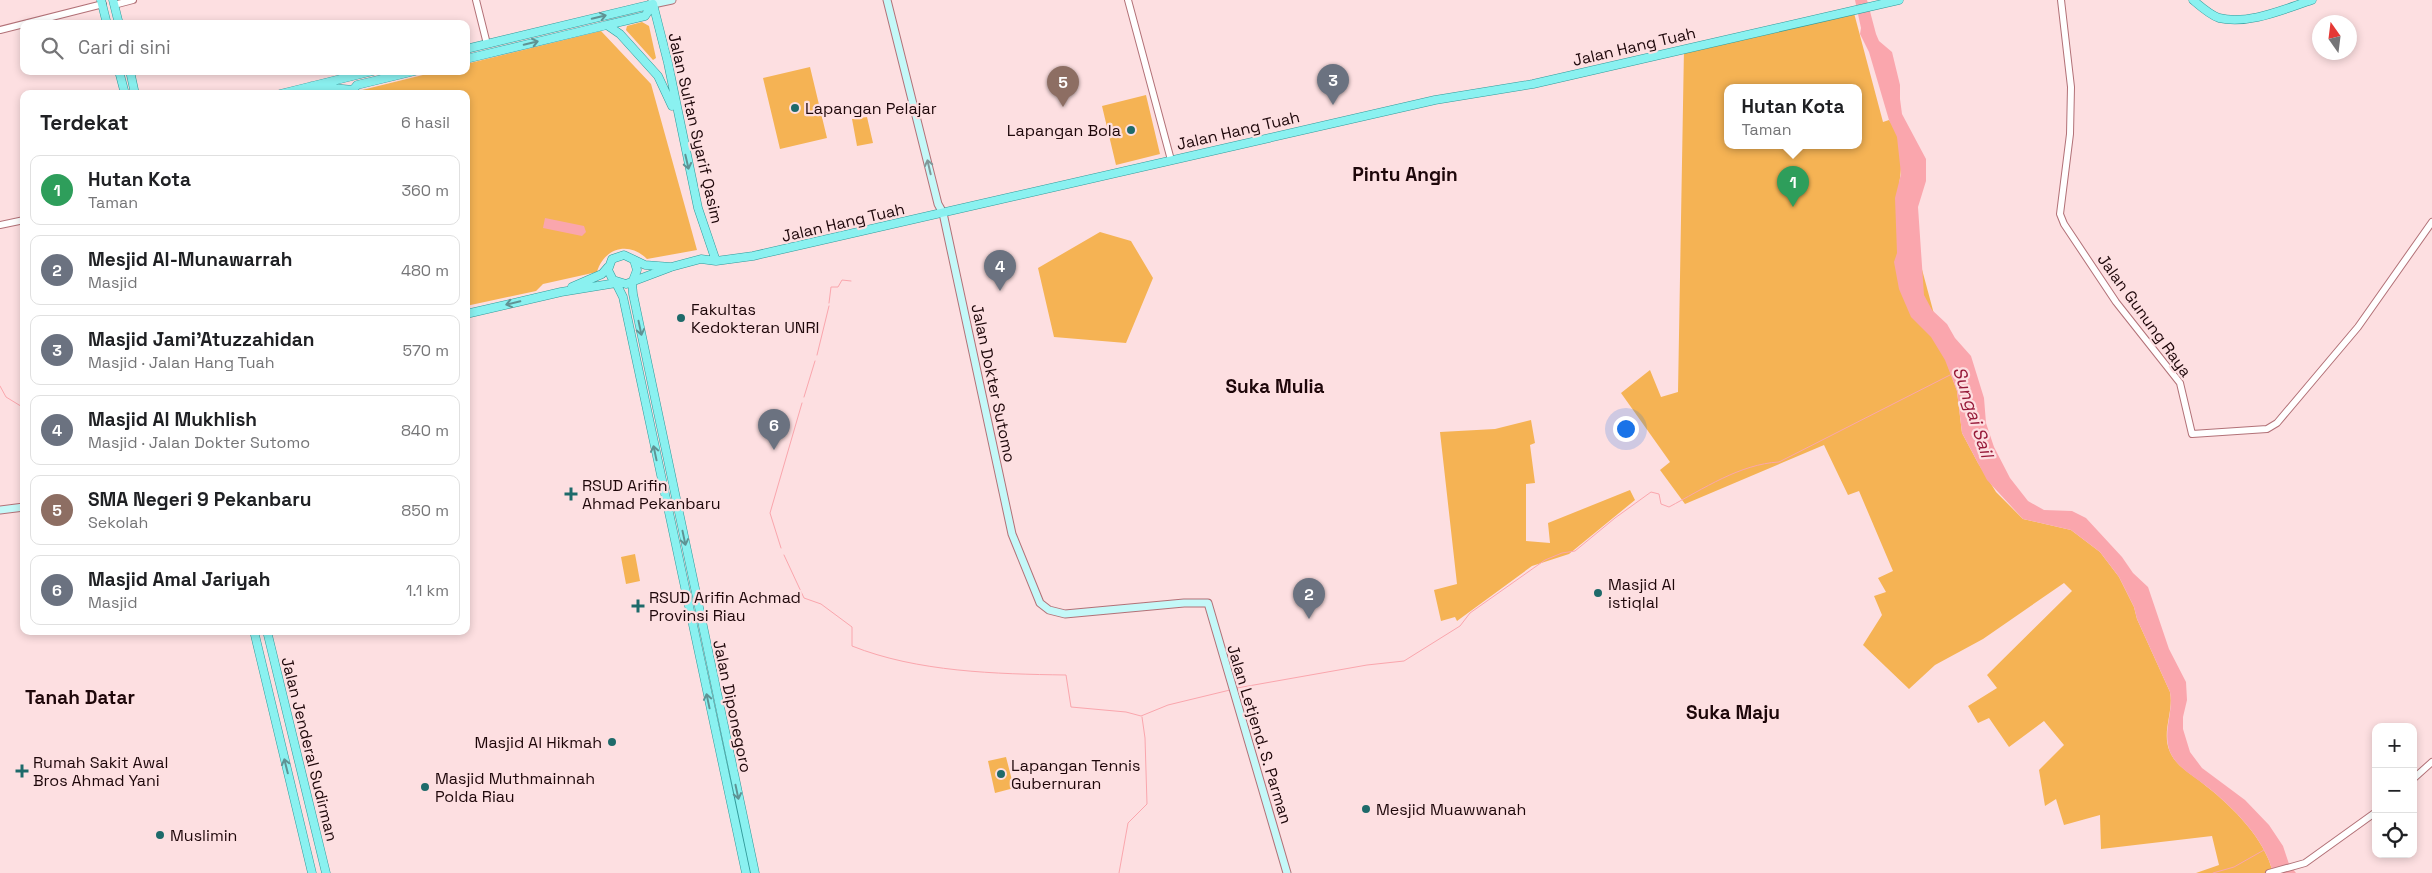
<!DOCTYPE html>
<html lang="id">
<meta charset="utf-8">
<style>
body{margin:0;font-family:"Space Grotesk",sans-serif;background:#f6f6f6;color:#202124}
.controls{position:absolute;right:15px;bottom:15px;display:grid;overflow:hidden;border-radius:10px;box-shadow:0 2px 8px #0003}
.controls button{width:45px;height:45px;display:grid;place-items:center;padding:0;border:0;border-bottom:1px solid #e0e0e0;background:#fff;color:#202124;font:25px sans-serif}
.compass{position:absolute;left:2312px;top:15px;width:45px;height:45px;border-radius:50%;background:#fff;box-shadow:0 2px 8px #0003;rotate:346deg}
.you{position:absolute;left:1625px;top:428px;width:18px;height:18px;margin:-12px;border:4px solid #fff;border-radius:50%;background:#1a73e8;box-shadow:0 0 0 8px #1a73e833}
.badge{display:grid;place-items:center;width:32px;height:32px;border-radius:50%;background:#d93025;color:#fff;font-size:16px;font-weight:700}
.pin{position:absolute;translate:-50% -41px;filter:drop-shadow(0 1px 2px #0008)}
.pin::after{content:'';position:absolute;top:26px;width:18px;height:15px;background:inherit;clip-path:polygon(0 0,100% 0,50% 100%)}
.popup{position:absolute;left:1724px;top:84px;width:138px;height:65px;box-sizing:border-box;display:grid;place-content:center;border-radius:10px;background:#fff;filter:drop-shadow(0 1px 4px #0005);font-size:16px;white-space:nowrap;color:#757577}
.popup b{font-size:19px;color:#202124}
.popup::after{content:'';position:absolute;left:50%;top:100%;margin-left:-10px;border:10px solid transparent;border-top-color:#fff}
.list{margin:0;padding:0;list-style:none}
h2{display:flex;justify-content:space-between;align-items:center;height:65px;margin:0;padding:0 20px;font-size:21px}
h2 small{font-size:16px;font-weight:400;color:#757577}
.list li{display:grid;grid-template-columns:32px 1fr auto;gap:15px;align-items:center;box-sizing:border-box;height:70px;margin:0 10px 10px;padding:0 10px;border:1px solid #e0e0e0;border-radius:10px}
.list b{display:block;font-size:19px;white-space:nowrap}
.list p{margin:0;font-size:16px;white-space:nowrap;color:#757577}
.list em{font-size:16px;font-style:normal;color:#757577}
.icon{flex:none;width:28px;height:28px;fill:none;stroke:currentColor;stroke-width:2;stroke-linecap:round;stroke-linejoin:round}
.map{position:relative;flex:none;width:2432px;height:873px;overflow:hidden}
.search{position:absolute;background:#fff;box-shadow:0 2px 8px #0003;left:20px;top:20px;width:450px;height:55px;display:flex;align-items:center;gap:12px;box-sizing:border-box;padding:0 18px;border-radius:10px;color:#757577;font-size:19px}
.panel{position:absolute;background:#fff;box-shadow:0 2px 8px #0003;left:20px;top:90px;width:450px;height:545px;border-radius:10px}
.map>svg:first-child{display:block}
</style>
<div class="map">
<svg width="2432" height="873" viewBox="0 0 2432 873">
<rect width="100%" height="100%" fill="#fddfe1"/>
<!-- green -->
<path fill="#f5b354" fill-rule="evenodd" d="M 1854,13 L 1883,122 L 1889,120 C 1902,134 1903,166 1899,184 L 1948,366 L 1957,391 L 1962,433 L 1978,463 L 1996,492 L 2023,519 L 2071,530 L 2100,552 L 2119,577 L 2134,607 L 2137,619 L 2170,692 C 2174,712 2161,732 2170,752 C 2177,768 2194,775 2206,786 C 2233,807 2265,839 2273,873 L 2196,873 L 2219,865 L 2212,836 L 2101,849 L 2100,815 L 2064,825 L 2056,799 L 2045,806 L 2039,770 L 2064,745 L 2044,721 L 2009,747 L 1989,718 L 1978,723 L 1968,706 L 1997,688 L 1987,675 L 2072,591 L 2064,583 L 1983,639 L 1935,665 L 1909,689 L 1863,645 L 1882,615 L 1874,596 L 1886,592 L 1878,578 L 1893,571 L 1859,491 L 1848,495 L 1824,445 L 1685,504 L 1660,470 L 1670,462 L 1621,393 L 1650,370 L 1661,397 L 1678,392 L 1684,48 ZM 1728,88 L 1858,88 L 1858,146 L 1728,146 Z
M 642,22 L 649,26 L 656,58 L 653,60 L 626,30 L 627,26 Z
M 601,31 L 651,84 L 697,250 L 647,259 C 629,241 604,248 597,272 L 543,284 L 536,291 L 466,306 L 466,94 L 359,94 L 358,91 L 439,71 L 466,71 L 466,64 Z
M 810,67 L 827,138 L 780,149 L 763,78 Z
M 1146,95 L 1160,154 L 1116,165 L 1102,106 Z
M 867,117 L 873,143 L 857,146 L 852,119 Z
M 1100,232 L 1131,241 L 1153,278 L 1126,343 L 1054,337 L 1038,268 Z
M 1531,420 L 1535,443 L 1530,445 L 1535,483 L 1526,484 L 1526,541 L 1550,543 L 1548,523 L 1630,490 L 1635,500 L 1569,554 L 1532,566 L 1457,621 L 1455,617 L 1441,621 L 1434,590 L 1457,584 L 1440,432 L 1495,429 Z
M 635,554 L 640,581 L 626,584 L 621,557 Z
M 1006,757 L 1014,788 L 995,793 L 988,761 Z"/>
<!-- water -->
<path fill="#faa6ad" d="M 1855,0 L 1867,0 L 1876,34 L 1879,41 L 1892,52 L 1900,85 L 1900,99 L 1902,114 L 1926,159 L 1926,181 L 1918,207 L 1924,295 L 1932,310 L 1947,324 L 1955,338 L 1971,356 L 1984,398 L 1986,423 L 1994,447 L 2010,478 L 2028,501 L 2044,510 L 2072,511 L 2086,518 L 2122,557 L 2133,573 L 2148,587 L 2169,649 L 2186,682 L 2187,700 L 2183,717 L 2183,729 L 2190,752 L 2202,768 L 2245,800 L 2269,825 L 2283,846 L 2289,864 L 2296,873 L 2273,873 C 2265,839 2233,807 2206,786 C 2194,776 2177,768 2170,752 C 2162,732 2174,712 2170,692 L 2137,619 L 2134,607 L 2119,577 L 2100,552 L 2071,530 L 2023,519 L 1987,480 L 1962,433 L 1957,391 L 1945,360 L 1931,337 L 1911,317 L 1899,289 L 1894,262 L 1897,253 L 1895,198 L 1901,174 L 1897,137 L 1889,120 L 1869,52 L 1860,34 L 1861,28 Z
M 545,218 L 584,226 L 586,232 L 582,236 L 543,228 Z"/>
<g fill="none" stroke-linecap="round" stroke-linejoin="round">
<!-- stream -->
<path stroke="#faa6ad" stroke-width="1" d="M 829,303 L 831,287 L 838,287 L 842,280 L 851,281
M 817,355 L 829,306
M 0,386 L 6,397 L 24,408
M 804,397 L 815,361
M 781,548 L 770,513 L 802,403
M 784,555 L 804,598 L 821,604 L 852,627 L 852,646 C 917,672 996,674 1066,675 L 1071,707 L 1126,712 L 1141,716 L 1168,705 L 1230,690
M 1237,688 L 1367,665 L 1404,661 L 1460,626 L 1470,613 L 1545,560 L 1562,553 L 1575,551 L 1615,518 L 1651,492 L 1659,494 L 1661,504 L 1669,507 C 1703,489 1740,464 1779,462 L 1952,374
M 1119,873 L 1128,823 L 1147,804 L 1145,738 L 1142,717
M 2213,873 L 2234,867 L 2264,850"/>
<!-- tertiary casing -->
<g stroke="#b27177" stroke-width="8">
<path id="tertiary" d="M 476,0 L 487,44
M 1128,0 L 1171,160
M 2061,0 L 2071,87 L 2070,134 L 2060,214 L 2064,224 L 2116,302 L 2180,383 L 2192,434 L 2267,429 L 2277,423 L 2358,327 L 2432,222
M 114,5 L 133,0
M 0,30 L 103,4
M 0,225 L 24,220
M 2413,779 L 2432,762
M 2269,873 L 2305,863 L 2376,812"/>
</g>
<!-- secondary casing -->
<g stroke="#b27177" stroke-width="9">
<path id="secondary" d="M 652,0 L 653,4 L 672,0
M 887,0 L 938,204 L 943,213 L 1012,534 L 1040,603 L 1049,610 L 1065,614 L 1184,603 L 1208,603 L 1287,873
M 0,510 L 24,507"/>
</g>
<!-- primary casing -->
<g stroke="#329999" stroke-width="9">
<path id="primary" d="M 101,0 L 107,24
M 113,0 L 119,24
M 2193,0 C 2200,6 2210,15 2219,18 C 2249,25 2284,9 2312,0
M 653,4 L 668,63 L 698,208 L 716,261
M 607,25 L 645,16 L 653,4
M 466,49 L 653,4
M 466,59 L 607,25 L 620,34 L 658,76 L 672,106
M 119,71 L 125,94
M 130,71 L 135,94
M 312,86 L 353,90 L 357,85 L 415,71
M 280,94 L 373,71
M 634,260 L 637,270 L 632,283 L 633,294 L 755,873
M 671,267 L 645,265 L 624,255 L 612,259 L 608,270 L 613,280 L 626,284 L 671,267 L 701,259 L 716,261 L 753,256 L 1435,100 L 1533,84 L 1899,0
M 616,283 L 623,297 L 746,873
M 572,287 L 602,274 L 608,267
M 466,314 L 561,292 L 616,283
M 254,631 L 312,873
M 267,631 L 326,873"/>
</g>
<!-- tertiary -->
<use href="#tertiary" stroke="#fff" stroke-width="6"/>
<!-- secondary -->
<use href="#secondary" stroke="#c4f8f8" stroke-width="7"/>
<!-- primary -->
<use href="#primary" stroke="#8af1f0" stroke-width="8"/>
</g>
<!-- one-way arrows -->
<defs><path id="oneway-shaft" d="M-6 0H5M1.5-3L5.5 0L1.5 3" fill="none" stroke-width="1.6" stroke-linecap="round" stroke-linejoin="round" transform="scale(1.25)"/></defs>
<g stroke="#5f9394">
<use href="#oneway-shaft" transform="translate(599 17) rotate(-14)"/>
<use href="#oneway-shaft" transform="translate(531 43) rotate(-13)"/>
<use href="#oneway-shaft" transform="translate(687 162) rotate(77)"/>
<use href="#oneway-shaft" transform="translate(513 303) rotate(167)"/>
<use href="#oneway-shaft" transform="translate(640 328) rotate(78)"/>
<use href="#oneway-shaft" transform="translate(655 453) rotate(-102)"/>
<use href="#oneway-shaft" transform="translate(684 538) rotate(78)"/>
<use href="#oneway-shaft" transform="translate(708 701) rotate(-102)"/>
<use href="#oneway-shaft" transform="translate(286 766) rotate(-104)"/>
<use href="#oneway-shaft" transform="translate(737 792) rotate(78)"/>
</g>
<use stroke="#829899" href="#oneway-shaft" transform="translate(929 167) rotate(-103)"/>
<!-- markers -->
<g fill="#1e6a6a" stroke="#fddfe1" stroke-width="2">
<circle cx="795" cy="108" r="5"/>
<circle cx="1131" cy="130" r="5"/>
<circle cx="681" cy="318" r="5"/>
<path d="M568.5 486.5h5v5h5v5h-5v5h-5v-5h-5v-5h5z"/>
<circle cx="1598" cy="593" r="5"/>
<path d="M635.5 598.5h5v5h5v5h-5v5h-5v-5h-5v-5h5z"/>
<circle cx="612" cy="742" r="5"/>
<path d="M19.5 763.5h5v5h5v5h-5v5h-5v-5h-5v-5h5z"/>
<circle cx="1001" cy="774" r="5"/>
<circle cx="425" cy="787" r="5"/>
<circle cx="1366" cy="809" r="5"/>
<circle cx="160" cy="835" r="5"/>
</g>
<g text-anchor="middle" stroke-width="4.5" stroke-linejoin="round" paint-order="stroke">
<!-- street labels -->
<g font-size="16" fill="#1e070a" stroke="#fddfe1">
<text transform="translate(1634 46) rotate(-13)" y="6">Jalan Hang Tuah</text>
<text transform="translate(696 128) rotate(77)" y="6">Jalan Sultan Syarif Qasim</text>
<text transform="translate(1238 130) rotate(-13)" y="6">Jalan Hang Tuah</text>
<text transform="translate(843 222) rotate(-13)" y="6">Jalan Hang Tuah</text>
<text transform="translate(2145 315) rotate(54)" y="6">Jalan Gunung Raya</text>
<text transform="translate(994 383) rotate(78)" y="6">Jalan Dokter Sutomo</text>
<text transform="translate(733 706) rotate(78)" y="6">Jalan Diponegoro</text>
<text transform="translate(1260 734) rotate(73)" y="6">Jalan Letjend. S. Parman</text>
<text transform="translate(310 749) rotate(76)" y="6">Jalan Jenderal Sudirman</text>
</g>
<!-- poi labels -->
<g font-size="16" fill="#1e070a" stroke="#fddfe1" text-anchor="start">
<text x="805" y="114">Lapangan Pelajar</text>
<text x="1121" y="136" text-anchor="end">Lapangan Bola</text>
<text x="691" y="315">Fakultas<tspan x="691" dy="18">Kedokteran UNRI</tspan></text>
<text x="582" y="491">RSUD Arifin<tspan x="582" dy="18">Ahmad Pekanbaru</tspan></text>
<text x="1608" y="590">Masjid Al<tspan x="1608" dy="18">istiqlal</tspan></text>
<text x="649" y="603">RSUD Arifin Achmad<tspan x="649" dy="18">Provinsi Riau</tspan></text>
<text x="602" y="748" text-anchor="end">Masjid Al Hikmah</text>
<text x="33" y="768">Rumah Sakit Awal<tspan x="33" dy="18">Bros Ahmad Yani</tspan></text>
<text x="1011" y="771">Lapangan Tennis<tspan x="1011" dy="18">Gubernuran</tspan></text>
<text x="435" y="784">Masjid Muthmainnah<tspan x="435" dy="18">Polda Riau</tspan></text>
<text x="1376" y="815">Mesjid Muawwanah</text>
<text x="170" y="841">Muslimin</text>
</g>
<!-- water labels -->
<g font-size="18" font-style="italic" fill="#961938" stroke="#fddfe1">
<text transform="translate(1973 412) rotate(72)" y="6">Sungai Sail</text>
</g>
<!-- quarter labels -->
<g font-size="19" font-weight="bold" fill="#1e070a" stroke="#fddfe1">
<text x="1405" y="181">Pintu Angin</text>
<text x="1275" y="393">Suka Mulia</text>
<text x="80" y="704">Tanah Datar</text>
<text x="1733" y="719">Suka Maju</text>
</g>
</g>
</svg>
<div class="controls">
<button>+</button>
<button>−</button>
<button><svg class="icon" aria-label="locate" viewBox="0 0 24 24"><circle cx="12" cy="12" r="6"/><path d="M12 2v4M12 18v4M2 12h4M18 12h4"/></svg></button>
</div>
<svg class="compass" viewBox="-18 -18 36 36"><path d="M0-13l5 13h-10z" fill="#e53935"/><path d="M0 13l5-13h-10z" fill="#757577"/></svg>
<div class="you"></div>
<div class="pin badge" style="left:1793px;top:207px;background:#2e9e5b">1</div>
<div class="popup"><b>Hutan Kota</b>Taman</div>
<div class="pin badge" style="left:1309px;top:619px;background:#6b7280">2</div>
<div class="pin badge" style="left:1333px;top:105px;background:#6b7280">3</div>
<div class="pin badge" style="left:1000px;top:291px;background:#6b7280">4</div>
<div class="pin badge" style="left:1063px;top:107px;background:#8d6e63">5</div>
<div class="pin badge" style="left:774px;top:450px;background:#6b7280">6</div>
<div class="search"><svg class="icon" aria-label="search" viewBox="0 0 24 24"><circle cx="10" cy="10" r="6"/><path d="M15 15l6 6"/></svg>Cari di sini</div>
<section class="panel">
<h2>Terdekat<small>6 hasil</small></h2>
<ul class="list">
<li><span class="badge" style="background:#2e9e5b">1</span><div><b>Hutan Kota</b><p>Taman</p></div><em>360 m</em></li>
<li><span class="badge" style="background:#6b7280">2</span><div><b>Mesjid Al-Munawarrah</b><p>Masjid</p></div><em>480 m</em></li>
<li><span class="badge" style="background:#6b7280">3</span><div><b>Masjid Jami'Atuzzahidan</b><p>Masjid · Jalan Hang Tuah</p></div><em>570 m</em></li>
<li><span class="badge" style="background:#6b7280">4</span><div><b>Masjid Al Mukhlish</b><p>Masjid · Jalan Dokter Sutomo</p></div><em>840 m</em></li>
<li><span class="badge" style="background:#8d6e63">5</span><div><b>SMA Negeri 9 Pekanbaru</b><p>Sekolah</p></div><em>850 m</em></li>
<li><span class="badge" style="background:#6b7280">6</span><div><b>Masjid Amal Jariyah</b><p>Masjid</p></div><em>1.1 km</em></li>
</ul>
</section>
</div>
